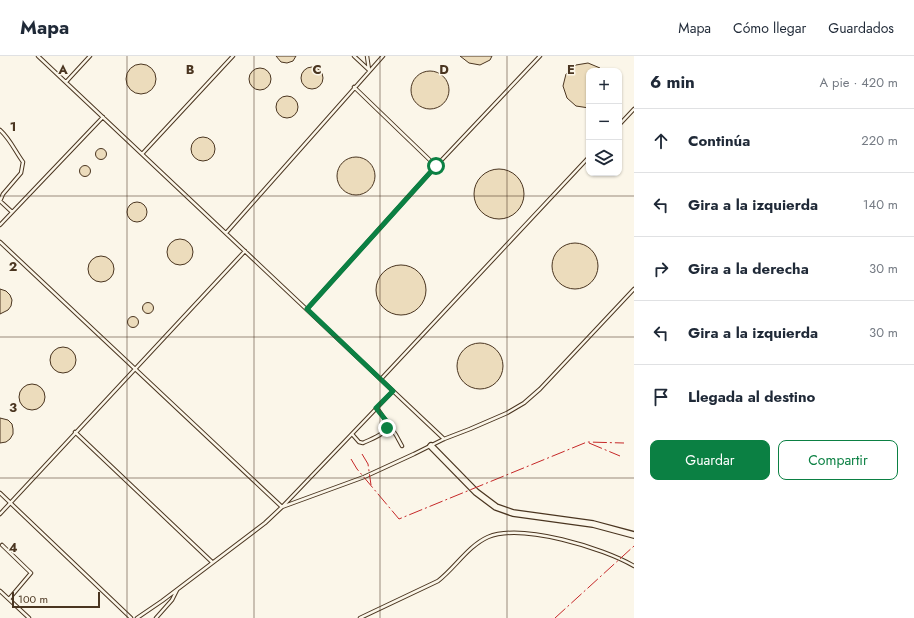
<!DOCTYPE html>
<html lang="es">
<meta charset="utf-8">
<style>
body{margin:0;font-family:Jost,sans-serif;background:#f6f6f7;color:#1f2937}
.controls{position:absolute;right:12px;top:12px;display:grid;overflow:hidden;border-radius:8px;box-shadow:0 1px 3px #0004}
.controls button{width:36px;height:36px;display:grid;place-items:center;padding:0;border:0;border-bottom:1px solid #e0e1e3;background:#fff;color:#1f2937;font:20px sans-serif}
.scale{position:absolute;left:12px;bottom:10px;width:88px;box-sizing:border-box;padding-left:4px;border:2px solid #4a3520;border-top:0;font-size:11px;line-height:14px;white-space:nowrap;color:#4a3520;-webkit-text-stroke:3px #fbf6e9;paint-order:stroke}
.stop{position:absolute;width:12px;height:12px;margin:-9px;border:3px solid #0b8043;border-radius:50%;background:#fff}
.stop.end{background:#0b8043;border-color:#fff;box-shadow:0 1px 4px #0008}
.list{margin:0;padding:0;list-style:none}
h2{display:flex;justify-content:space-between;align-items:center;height:52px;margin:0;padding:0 16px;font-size:17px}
h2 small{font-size:13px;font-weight:400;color:#747a83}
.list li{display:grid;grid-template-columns:26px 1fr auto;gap:12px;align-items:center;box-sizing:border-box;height:64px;padding:0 16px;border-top:1px solid #e0e1e3}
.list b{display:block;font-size:15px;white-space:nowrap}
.list em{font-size:13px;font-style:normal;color:#747a83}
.actions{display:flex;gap:8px;padding:12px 16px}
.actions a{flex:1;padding:9px 0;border:1px solid #0b8043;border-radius:8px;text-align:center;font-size:14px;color:#0b8043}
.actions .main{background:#0b8043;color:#fff}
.icon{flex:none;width:22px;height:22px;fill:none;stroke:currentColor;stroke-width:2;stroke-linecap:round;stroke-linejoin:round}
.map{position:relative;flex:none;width:634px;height:562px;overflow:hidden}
header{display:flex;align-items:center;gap:24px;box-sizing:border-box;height:56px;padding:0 20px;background:#fff;border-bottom:1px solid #e0e1e3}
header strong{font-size:19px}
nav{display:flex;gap:22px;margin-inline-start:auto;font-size:14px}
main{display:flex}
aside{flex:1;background:#fff}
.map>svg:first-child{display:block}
</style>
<header>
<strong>Mapa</strong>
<nav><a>Mapa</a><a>Cómo llegar</a><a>Guardados</a></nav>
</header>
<main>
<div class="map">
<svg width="634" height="562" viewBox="0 0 634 562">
<rect width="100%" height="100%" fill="#fbf6e9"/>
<!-- building -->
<path fill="#ecdcbc" stroke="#4a3520" d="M 276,0 L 296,0 L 293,5 L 287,7 L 281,6 Z
M 460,0 L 492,0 L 490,4 L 480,9 L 469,7 Z
M 588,7 L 600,12 L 601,15 L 589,15 L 589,52 L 576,50 L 567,42 L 563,30 L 566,18 L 576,9 Z
M126 23a15 15 0 1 1 30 0a15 15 0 1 1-30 0Z
M301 22a11 11 0 1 1 22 0a11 11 0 1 1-22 0Z
M249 23a11 11 0 1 1 22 0a11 11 0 1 1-22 0Z
M411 34a19 19 0 1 1 38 0a19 19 0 1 1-38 0Z
M276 51a11 11 0 1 1 22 0a11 11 0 1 1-22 0Z
M191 93a12 12 0 1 1 24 0a12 12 0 1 1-24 0Z
M95.5 98a5.5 5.5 0 1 1 11 0a5.5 5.5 0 1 1-11 0Z
M337 120a19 19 0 1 1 38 0a19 19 0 1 1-38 0Z
M79.5 115a5.5 5.5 0 1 1 11 0a5.5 5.5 0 1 1-11 0Z
M474 138a25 25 0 1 1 50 0a25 25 0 1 1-50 0Z
M127 156a10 10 0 1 1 20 0a10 10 0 1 1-20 0Z
M167 196a13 13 0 1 1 26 0a13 13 0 1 1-26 0Z
M552 210a23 23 0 1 1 46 0a23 23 0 1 1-46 0Z
M88 213a13 13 0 1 1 26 0a13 13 0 1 1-26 0Z
M376 234a25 25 0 1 1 50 0a25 25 0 1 1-50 0Z
M 0,233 L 6,235 L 10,239 L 12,244 L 11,250 L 8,254 L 0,258 Z
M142.5 252a5.5 5.5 0 1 1 11 0a5.5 5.5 0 1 1-11 0Z
M127.5 266a5.5 5.5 0 1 1 11 0a5.5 5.5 0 1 1-11 0Z
M457 310a23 23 0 1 1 46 0a23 23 0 1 1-46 0Z
M50 304a13 13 0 1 1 26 0a13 13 0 1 1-26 0Z
M19 341a13 13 0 1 1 26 0a13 13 0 1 1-26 0Z
M 0,362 L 8,364 L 12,368 L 13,373 L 13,378 L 10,383 L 6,386 L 0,387 Z"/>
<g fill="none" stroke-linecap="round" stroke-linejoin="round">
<!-- service casing -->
<g stroke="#4a3520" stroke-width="4.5">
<path id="service" d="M 38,0 L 444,383
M 354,0 L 369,14 L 367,0
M 66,26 L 90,0
M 354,31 L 436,110
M 619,69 L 634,53
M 0,74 C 10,83 15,95 23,106 L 21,117 L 3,138 L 0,145 L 12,156
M 142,98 L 233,0
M 0,169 L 103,61
M 226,177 L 383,0
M 0,186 L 282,451 L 393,335
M 307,253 L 436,110 L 540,0
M 381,323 L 589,101
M 377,352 L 396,379 L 402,390
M 75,376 L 212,506
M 352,378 L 359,386 L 363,387 C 373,382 386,379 388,367
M 0,437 L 131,562
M 0,458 L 245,195
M 2,489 L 31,517 L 9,543
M 0,535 L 29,562
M 137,562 L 162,545 L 265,467 L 282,451 L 364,421 L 414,398 L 444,383 L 470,373 L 507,357 L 524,347 L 540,333 L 634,233
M 156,562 L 172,544 L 177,534
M 360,562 L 438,525 C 455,512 468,490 488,481 C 522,467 603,492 634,510"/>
</g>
<!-- minor casing -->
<g stroke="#4a3520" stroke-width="8">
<path id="minor" d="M 431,390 L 476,436 L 496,451 L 513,457 L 593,468 L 634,479"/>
</g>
<!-- service -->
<use href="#service" stroke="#fbf6e9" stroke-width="2.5"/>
<!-- minor -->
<use href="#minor" stroke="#fbf6e9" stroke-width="5.5"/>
<!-- power -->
<path stroke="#c62828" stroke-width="1" stroke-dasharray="14 3 2 3" stroke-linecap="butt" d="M 589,387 L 620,400
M 362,398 L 368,408 L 371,429
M 351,403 L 357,413 L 399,463 L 587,386 L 624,387
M 555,562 L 634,490"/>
</g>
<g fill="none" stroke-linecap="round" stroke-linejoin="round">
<!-- route -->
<path stroke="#0b8043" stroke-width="5" d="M 387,372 L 388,367 L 376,352 L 393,335 L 307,253 L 436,110"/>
</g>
<!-- grid -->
<path fill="none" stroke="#4a3520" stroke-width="1" stroke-opacity="0.55" d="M 127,0 L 127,562M 254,0 L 254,562M 380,0 L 380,562M 507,0 L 507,562M 0,140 L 634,140M 0,281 L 634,281M 0,422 L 634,422"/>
<g font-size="13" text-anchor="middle" font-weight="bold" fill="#4a3520" stroke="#fbf6e9" stroke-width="3" stroke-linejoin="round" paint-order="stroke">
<text x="63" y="18">A</text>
<text x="190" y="18">B</text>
<text x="317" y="18">C</text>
<text x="444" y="18">D</text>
<text x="571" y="18">E</text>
<text x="13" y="75">1</text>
<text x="13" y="215">2</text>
<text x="13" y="356">3</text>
<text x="13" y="496">4</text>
</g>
</svg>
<div class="controls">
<button>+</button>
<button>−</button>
<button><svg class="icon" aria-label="layers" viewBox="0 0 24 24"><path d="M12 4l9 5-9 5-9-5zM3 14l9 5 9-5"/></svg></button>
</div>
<div class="scale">100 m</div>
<div class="stop" style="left:436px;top:110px"></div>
<div class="stop end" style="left:387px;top:372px"></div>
</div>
<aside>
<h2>6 min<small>A pie · 420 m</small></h2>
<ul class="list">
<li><svg class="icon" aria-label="ahead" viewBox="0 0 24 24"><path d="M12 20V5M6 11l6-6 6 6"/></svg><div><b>Continúa</b></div><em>220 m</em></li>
<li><svg class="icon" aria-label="left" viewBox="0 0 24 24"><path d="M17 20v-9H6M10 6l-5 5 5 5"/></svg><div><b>Gira a la izquierda</b></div><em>140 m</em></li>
<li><svg class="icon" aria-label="right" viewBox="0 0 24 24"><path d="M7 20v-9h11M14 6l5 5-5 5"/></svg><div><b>Gira a la derecha</b></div><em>30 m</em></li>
<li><svg class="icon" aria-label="left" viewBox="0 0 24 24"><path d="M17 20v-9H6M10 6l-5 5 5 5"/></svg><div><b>Gira a la izquierda</b></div><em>30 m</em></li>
<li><svg class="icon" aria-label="arrive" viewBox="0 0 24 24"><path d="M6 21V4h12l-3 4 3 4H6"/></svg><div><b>Llegada al destino</b></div></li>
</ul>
<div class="actions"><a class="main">Guardar</a><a>Compartir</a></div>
</aside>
</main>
